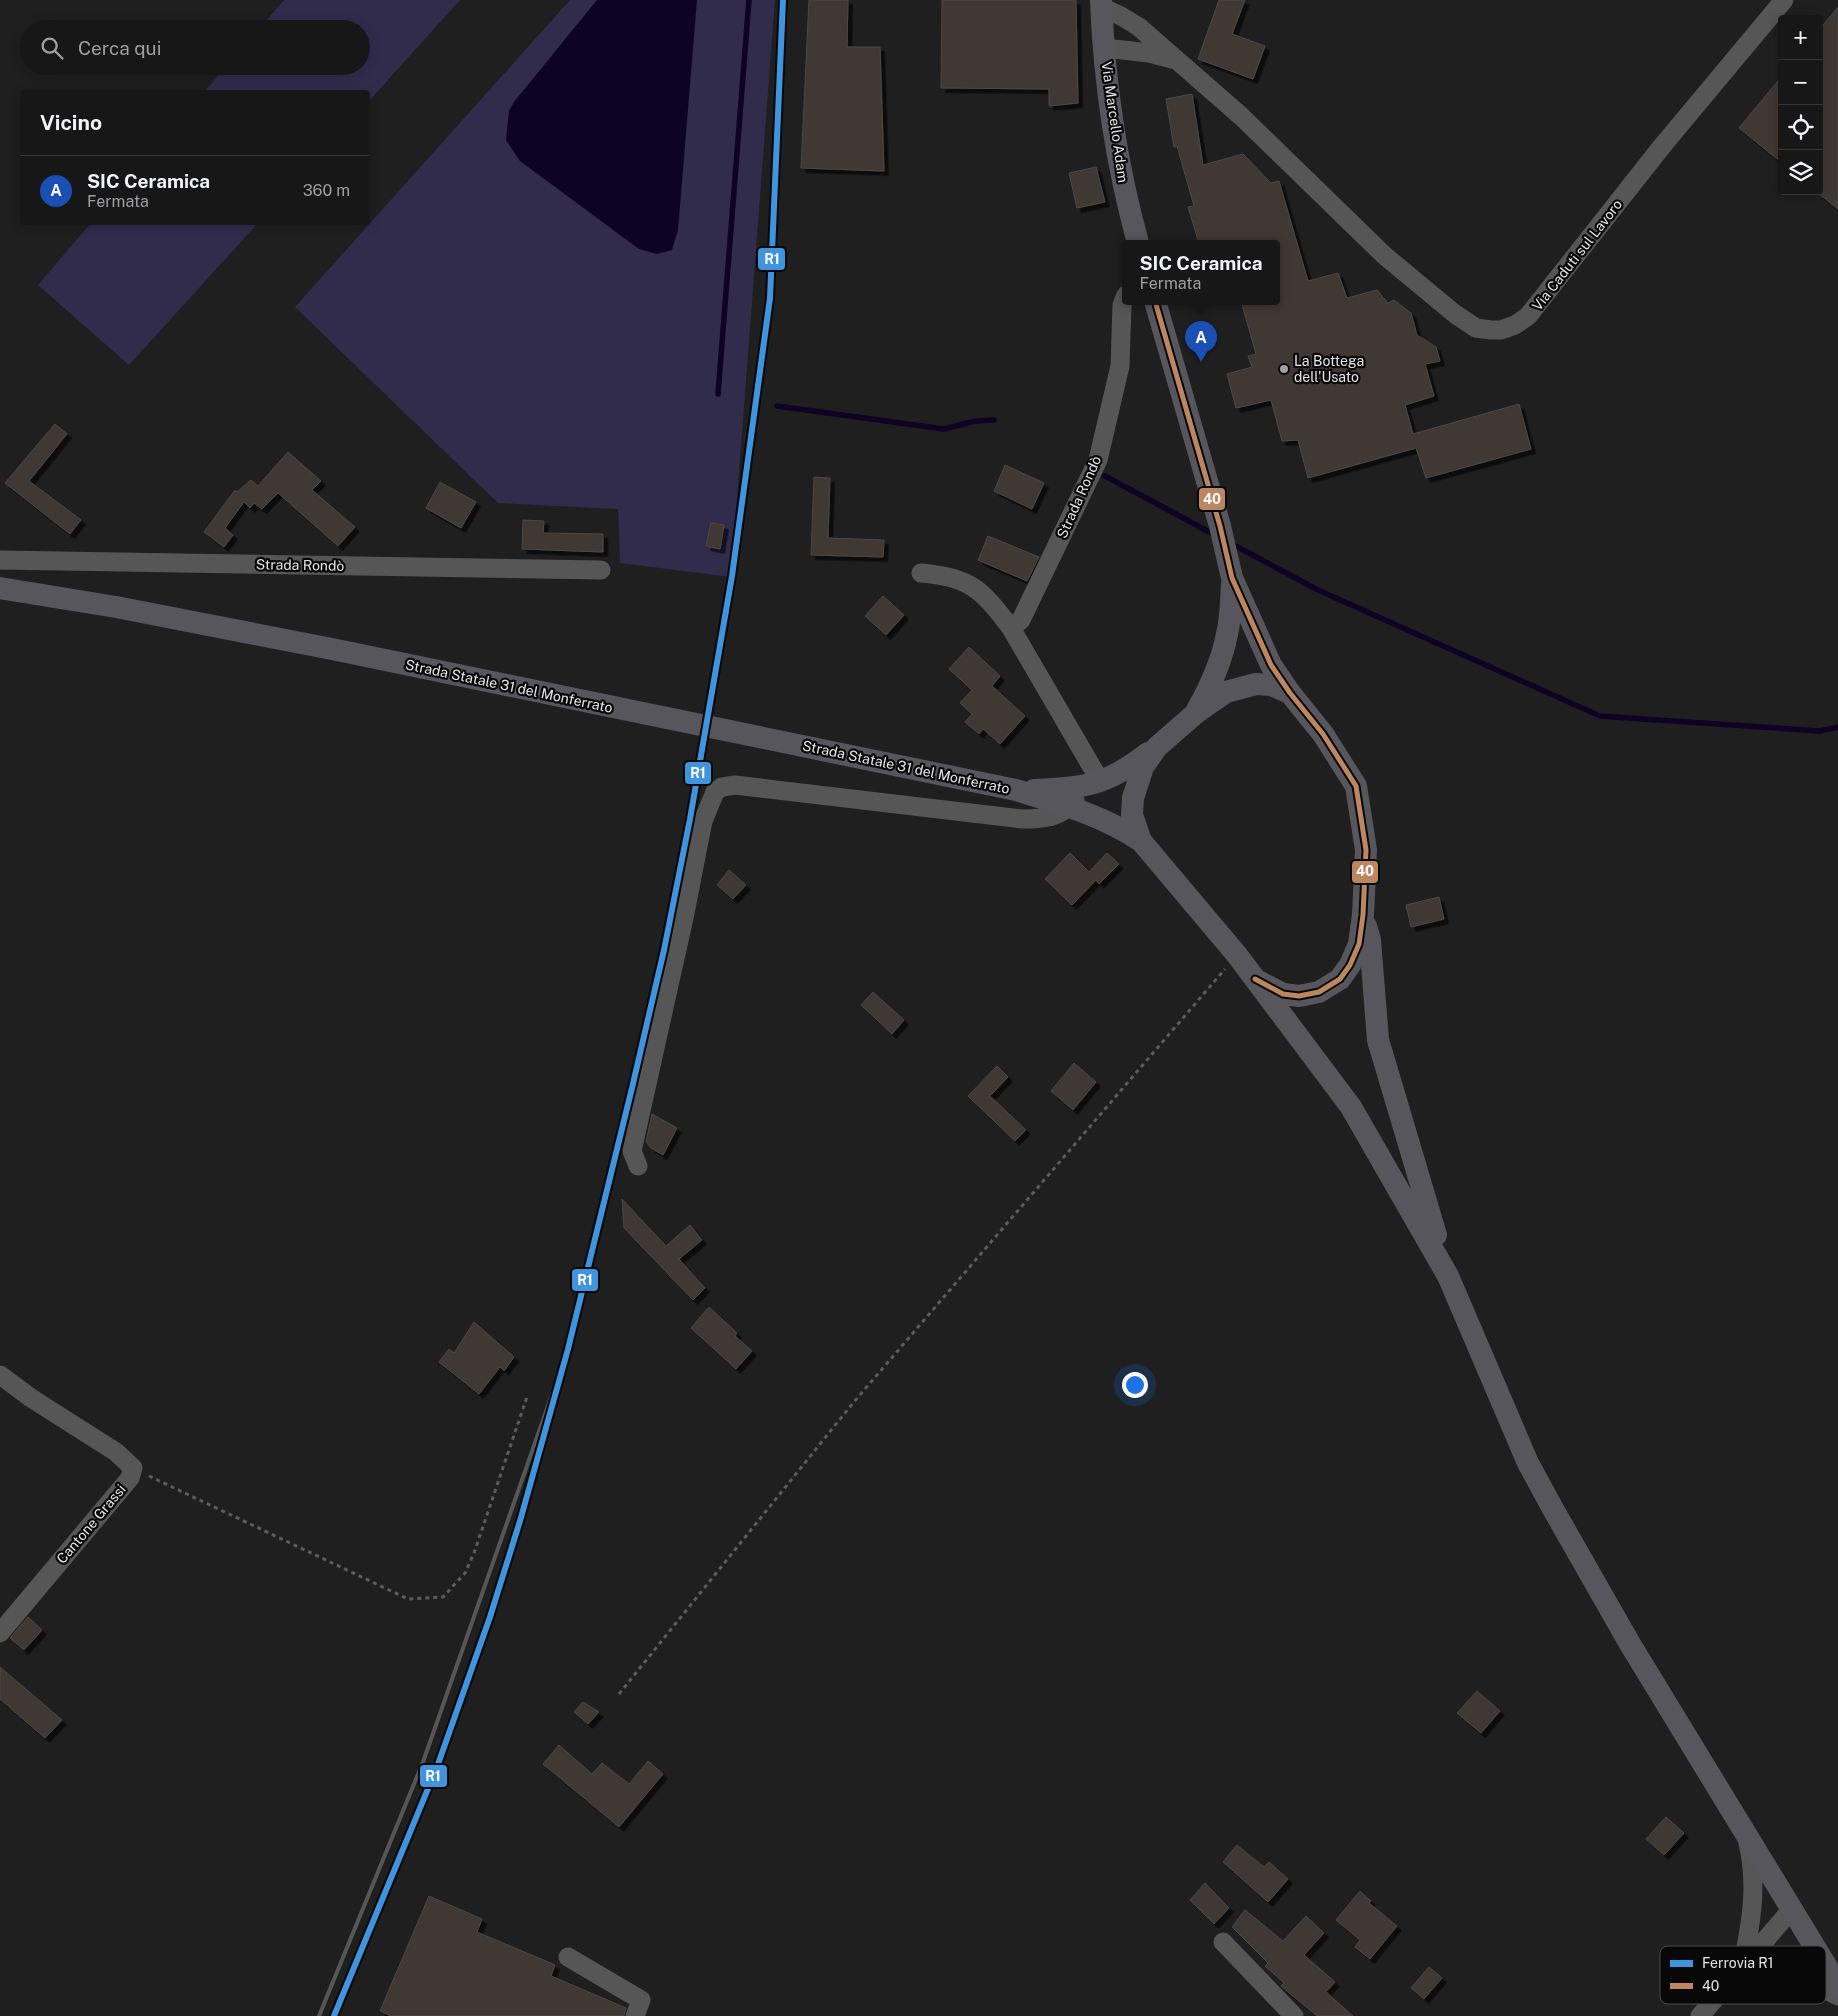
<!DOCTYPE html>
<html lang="it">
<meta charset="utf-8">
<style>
body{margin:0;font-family:"Public Sans",sans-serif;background:#242425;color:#f1f3f6}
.controls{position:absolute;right:15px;top:15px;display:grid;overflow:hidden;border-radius:5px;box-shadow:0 2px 12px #0003}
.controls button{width:45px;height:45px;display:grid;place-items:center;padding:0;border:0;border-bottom:1px solid #363637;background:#171718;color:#f1f3f6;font:25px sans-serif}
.you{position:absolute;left:1134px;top:1384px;width:18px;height:18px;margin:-12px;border:4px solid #fff;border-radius:50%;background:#1a73e8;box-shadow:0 0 0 8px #1a73e833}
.badge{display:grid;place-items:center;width:32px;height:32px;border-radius:50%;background:#b45309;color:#fff;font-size:16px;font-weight:700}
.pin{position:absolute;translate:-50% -41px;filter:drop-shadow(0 1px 2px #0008)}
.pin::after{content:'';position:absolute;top:26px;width:18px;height:15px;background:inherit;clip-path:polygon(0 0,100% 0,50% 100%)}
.popup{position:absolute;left:1122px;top:240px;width:158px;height:65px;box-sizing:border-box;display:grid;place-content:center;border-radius:5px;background:#171718;filter:drop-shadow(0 1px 4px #0005);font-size:16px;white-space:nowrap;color:#9e9fa2}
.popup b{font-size:19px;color:#f1f3f6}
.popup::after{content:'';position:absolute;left:50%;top:100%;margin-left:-10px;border:10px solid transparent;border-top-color:#171718}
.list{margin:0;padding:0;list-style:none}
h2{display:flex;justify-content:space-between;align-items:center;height:65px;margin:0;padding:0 20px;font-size:21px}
h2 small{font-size:16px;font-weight:400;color:#9e9fa2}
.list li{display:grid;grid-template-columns:32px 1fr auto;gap:15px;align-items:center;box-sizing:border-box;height:70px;padding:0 20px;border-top:1px solid #363637}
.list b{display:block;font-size:19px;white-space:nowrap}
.list p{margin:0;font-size:16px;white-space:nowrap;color:#9e9fa2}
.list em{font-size:16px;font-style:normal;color:#9e9fa2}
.icon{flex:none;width:28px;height:28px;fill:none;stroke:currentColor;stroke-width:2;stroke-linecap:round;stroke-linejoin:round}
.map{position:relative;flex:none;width:1838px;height:2016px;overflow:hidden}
.search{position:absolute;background:#171718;box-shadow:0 2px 12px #0003;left:20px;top:20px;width:350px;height:55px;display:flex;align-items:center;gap:12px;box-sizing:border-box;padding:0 18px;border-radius:28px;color:#9e9fa2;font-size:19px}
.panel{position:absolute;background:#171718;box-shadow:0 2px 12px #0003;left:20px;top:90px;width:350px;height:135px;border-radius:5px}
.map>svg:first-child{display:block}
</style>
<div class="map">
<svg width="1838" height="2016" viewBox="0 0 1838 2016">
<defs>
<filter id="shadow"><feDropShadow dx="4.5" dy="4.5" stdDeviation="0" flood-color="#0009"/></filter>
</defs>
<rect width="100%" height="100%" fill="#1f1f20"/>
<!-- green -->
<path fill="#312c4c" d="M 284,0 L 460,0 L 368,102 L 368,92 L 204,92 L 227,66 L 361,66 L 361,29 L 259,29 Z
M 570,0 L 775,0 L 731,577 L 620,563 L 618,509 L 498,503 L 295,307 Z
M 91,223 L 91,222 L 258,223 L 129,365 L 38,285 Z"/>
<!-- water -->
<path fill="#0c0325" d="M 597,0 L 697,0 L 678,230 L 672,250 L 657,254 L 639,249 L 520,161 L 506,140 L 509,111 L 514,102 Z"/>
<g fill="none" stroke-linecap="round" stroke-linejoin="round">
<!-- stream -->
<path stroke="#0c0325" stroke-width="5.5" d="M 718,394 L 749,0
M 777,406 L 944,429 L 975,421 L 994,420
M 1105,476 L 1215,535
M 1230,543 L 1318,590 L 1600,716 L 1820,731 L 1838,727"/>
</g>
<!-- building -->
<path fill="#3f3731" stroke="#4a4948" filter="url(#shadow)" d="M 809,0 L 848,0 L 847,47 L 880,47 L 884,171 L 801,168 Z
M 942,0 L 1076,0 L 1078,103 L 1049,106 L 1049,89 L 941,88 Z
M 1219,0 L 1245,0 L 1232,34 L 1265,46 L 1253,79 L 1198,59 Z
M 1838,7 L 1838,209 L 1819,194 L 1819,30 Z
M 1782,76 L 1782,163 L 1739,128 Z
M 1192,94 L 1203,165 L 1243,154 L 1271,183 L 1279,181 L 1308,281 L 1338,273 L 1347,298 L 1377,290 L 1388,303 L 1394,300 L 1411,313 L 1417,335 L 1436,347 L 1440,361 L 1425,364 L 1434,396 L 1405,405 L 1413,434 L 1519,404 L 1531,449 L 1426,478 L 1416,448 L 1308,478 L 1298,440 L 1282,441 L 1271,400 L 1236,408 L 1227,374 L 1252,367 L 1248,356 L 1256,354 L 1241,301 L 1276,301 L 1276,243 L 1199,243 L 1188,207 L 1194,206 L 1177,146 L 1174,147 L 1166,99 Z
M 1096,167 L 1105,202 L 1077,208 L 1069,173 Z
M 55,424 L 67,434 L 29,481 L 81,520 L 70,534 L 5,483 Z
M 288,452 L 321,481 L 312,490 L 355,527 L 338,546 L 278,493 L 262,509 L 254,503 L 250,508 L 244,502 L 225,528 L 233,535 L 224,547 L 204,532 L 235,490 L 237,492 L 251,480 L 258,486 Z
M 1005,465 L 1044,483 L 1032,509 L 994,491 Z
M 814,477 L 830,478 L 828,538 L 884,540 L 883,557 L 811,555 Z
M 440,482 L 476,502 L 461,528 L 426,508 Z
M 523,520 L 544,521 L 543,533 L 603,534 L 603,552 L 522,549 Z
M 711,523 L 724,525 L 720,549 L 706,546 Z
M 988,536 L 1039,557 L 1027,581 L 978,560 Z
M 883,596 L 904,615 L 886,635 L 865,616 Z
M 969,647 L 1000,676 L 992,686 L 1025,716 L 1000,744 L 983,729 L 979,734 L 965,722 L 972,714 L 960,703 L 972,690 L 949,669 Z
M 1070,853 L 1089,872 L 1107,853 L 1119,864 L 1099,884 L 1096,880 L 1072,905 L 1045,879 Z
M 729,870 L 746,885 L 733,899 L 717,885 Z
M 1439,897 L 1444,919 L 1411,927 L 1406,905 Z
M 873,992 L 904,1020 L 892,1034 L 861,1005 Z
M 1074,1063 L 1096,1082 L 1073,1110 L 1051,1091 Z
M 997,1066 L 1008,1077 L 990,1096 L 1026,1130 L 1015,1141 L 968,1096 Z
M 652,1114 L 677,1128 L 663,1155 L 651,1148 L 646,1142 Z
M 622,1199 L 666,1246 L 690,1225 L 702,1240 L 679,1259 L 705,1288 L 693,1300 L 624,1228 Z
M 709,1307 L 737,1333 L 735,1336 L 752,1351 L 736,1369 L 691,1328 Z
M 474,1322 L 514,1357 L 504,1371 L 500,1367 L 479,1394 L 439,1362 L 449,1349 L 454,1353 Z
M 28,1617 L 42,1630 L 24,1650 L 10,1638 Z
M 0,1667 L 62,1720 L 45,1738 L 0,1699 Z
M 1477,1691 L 1500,1711 L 1481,1733 L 1457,1713 Z
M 583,1702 L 599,1712 L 588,1724 L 574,1712 Z
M 559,1745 L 592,1774 L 602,1763 L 629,1784 L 648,1761 L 663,1774 L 619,1827 L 543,1764 Z
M 1666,1817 L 1684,1833 L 1664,1855 L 1646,1839 Z
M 1237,1845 L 1264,1867 L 1269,1862 L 1288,1879 L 1268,1902 L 1223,1862 Z
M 1205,1883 L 1229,1908 L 1214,1924 L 1190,1900 Z
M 1360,1891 L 1371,1901 L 1369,1903 L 1397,1926 L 1370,1959 L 1355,1947 L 1360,1940 L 1336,1920 Z
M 429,1896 L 482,1919 L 477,1932 L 555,1965 L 551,1976 L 626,2008 L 624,2016 L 391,2016 L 380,2011 Z
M 1245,1910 L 1283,1941 L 1306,1916 L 1324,1933 L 1304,1955 L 1335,1982 L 1326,1992 L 1353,2016 L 1317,2016 L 1281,1986 L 1284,1983 L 1265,1966 L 1268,1963 L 1232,1927 Z
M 1429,1967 L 1442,1978 L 1424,1999 L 1411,1988 Z"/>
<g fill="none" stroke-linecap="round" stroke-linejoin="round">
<!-- path -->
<path stroke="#5c5c5d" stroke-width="3" stroke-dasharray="4 4" stroke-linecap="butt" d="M 149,1476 L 408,1599 L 443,1597 L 465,1573 L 474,1553 L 527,1397
M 619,1694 L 853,1403 L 1225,969"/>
<!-- minor -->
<path stroke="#565657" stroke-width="19" d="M 1101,7 L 1121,16 L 1139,27 L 1242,117 L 1385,256 L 1455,314 L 1476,328 L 1491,330 L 1501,330 L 1515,325 L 1528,316 L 1663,145 L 1784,0
M 1105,48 L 1149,53 L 1172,59
M 0,560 L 601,570
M 921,573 C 971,577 982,590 1011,628
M 1100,781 L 1011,628 L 1021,620 L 1098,460 L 1120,366 L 1122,305 L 1126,295
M 638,1166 L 632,1151 L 684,918 L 703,821 L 715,792 L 722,787 L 735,785 L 1022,819 C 1043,819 1062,818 1075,800
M 0,1375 L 31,1398 L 116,1452 L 133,1468 L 130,1478 L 0,1633
M 1223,1942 L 1294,2016
M 568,1957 L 641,2000 L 635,2016
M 1743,1964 C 1751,1922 1758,1886 1748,1843
M 1730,1981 C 1778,1972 1794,1973 1838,1996
M 1700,2016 L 1791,1910"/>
<!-- major -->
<path stroke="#58565d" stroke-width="22" d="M 1101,0 C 1104,80 1117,166 1138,243
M 1155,301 L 1220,526 L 1232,578 L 1271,665 L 1290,693 L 1323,734 L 1356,786 L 1366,850 L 1363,915 L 1359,944 L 1350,965 L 1340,979 L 1319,992 L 1299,996 L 1283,994 L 1258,981
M 0,588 L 116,607 L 332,649 L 1016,790 C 1061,804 1102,815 1141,841
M 1290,693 L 1271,685 L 1256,684 L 1226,692 L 1196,713 L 1157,747 L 1143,767 L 1133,798 L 1132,815 L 1141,841 L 1237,955 L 1351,1107 L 1448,1276 L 1528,1463 L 1553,1509 L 1630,1644 L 1838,1985
M 1197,710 C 1210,687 1222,661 1227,634 C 1231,618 1231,600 1232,584
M 1034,790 C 1085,788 1107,785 1148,753
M 1366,926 L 1370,940 L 1378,1040 L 1436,1235"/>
<!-- rail -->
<path stroke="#565657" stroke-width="4" d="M 319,2016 L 423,1762 L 568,1349"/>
<!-- bus-1 casing -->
<g stroke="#080809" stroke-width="9">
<path id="bus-1" d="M 1155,301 L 1220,526 L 1232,578 L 1271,665 L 1290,693 L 1323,734 L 1356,786 L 1366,850 L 1363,915 L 1359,944 L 1350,965 L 1340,979 L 1319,992 L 1299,996 L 1283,994 L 1255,979"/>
</g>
<!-- bus-1 -->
<use href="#bus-1" stroke="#bb8660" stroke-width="5"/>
<!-- rail-1 casing -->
<g stroke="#080809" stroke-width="10">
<path id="rail-1" d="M 334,2016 L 437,1767 L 490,1617 L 520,1521 L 568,1349 L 632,1088 L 664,950 L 690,819 L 732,576 L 770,298 L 783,0"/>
</g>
<!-- rail-1 -->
<use href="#rail-1" stroke="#4094de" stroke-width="6"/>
</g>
<!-- markers -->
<circle fill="#a0a0a2" stroke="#080809" stroke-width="2" cx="1284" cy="369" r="5"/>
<g text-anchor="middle" stroke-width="4.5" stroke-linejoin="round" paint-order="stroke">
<!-- street labels -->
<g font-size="14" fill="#e5e5e8" stroke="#080809">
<text transform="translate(1115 122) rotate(82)" y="5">Via Marcello Adam</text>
<text transform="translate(1577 255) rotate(-52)" y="5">Via Caduti sul Lavoro</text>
<text transform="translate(1079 497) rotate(-66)" y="5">Strada Rondò</text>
<text transform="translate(300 565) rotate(1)" y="5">Strada Rondò</text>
<text transform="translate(509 686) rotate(12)" y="5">Strada Statale 31 del Monferrato</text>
<text transform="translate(906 767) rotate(12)" y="5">Strada Statale 31 del Monferrato</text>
<text transform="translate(91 1524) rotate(-50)" y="5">Cantone Grassi</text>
</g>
<!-- poi labels -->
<g font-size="14" fill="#e5e5e8" stroke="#080809" text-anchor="start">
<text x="1294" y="366">La Bottega<tspan x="1294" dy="16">dell'Usato</tspan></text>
</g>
</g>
<!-- legend -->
<rect x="1660" y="1946" width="166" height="58" rx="8" fill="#080809" stroke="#4a4a4c" stroke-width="1"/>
<rect x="1670" y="1960" width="23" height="7" fill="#4094de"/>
<rect x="1670" y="1983" width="23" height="6" fill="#bb8660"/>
<g font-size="14" fill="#e5e5e8">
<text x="1702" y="1968">Ferrovia R1</text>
<text x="1702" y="1991">40</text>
</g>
<g stroke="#080809" stroke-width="2">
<rect x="757" y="247" width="29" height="24" rx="5" fill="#4094de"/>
<rect x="1198" y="487" width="28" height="24" rx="5" fill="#bb8660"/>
<rect x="684" y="761" width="28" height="24" rx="5" fill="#4094de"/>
<rect x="1351" y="860" width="28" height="24" rx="5" fill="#bb8660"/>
<rect x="571" y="1268" width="28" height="24" rx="5" fill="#4094de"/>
<rect x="419" y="1764" width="29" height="24" rx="5" fill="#4094de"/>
</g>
<g font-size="14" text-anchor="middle" font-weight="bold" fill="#fff">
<text x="772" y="264">R1</text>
<text x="1212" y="504">40</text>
<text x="698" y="778">R1</text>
<text x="1365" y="876">40</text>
<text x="585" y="1285">R1</text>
<text x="433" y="1781">R1</text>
</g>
</svg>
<div class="controls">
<button>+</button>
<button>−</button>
<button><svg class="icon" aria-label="locate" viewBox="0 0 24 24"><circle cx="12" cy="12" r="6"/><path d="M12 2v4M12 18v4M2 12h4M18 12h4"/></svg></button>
<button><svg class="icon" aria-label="layers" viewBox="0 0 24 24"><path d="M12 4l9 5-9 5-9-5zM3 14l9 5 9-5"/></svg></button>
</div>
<div class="you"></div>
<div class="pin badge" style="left:1201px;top:362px;background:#1a4fb4">A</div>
<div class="popup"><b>SIC Ceramica</b>Fermata</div>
<div class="search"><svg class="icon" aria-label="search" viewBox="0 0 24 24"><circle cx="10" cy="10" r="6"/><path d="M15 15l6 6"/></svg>Cerca qui</div>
<section class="panel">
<h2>Vicino<small></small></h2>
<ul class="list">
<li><span class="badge" style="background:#1a4fb4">A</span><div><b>SIC Ceramica</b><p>Fermata</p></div><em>360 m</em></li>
</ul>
</section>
</div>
